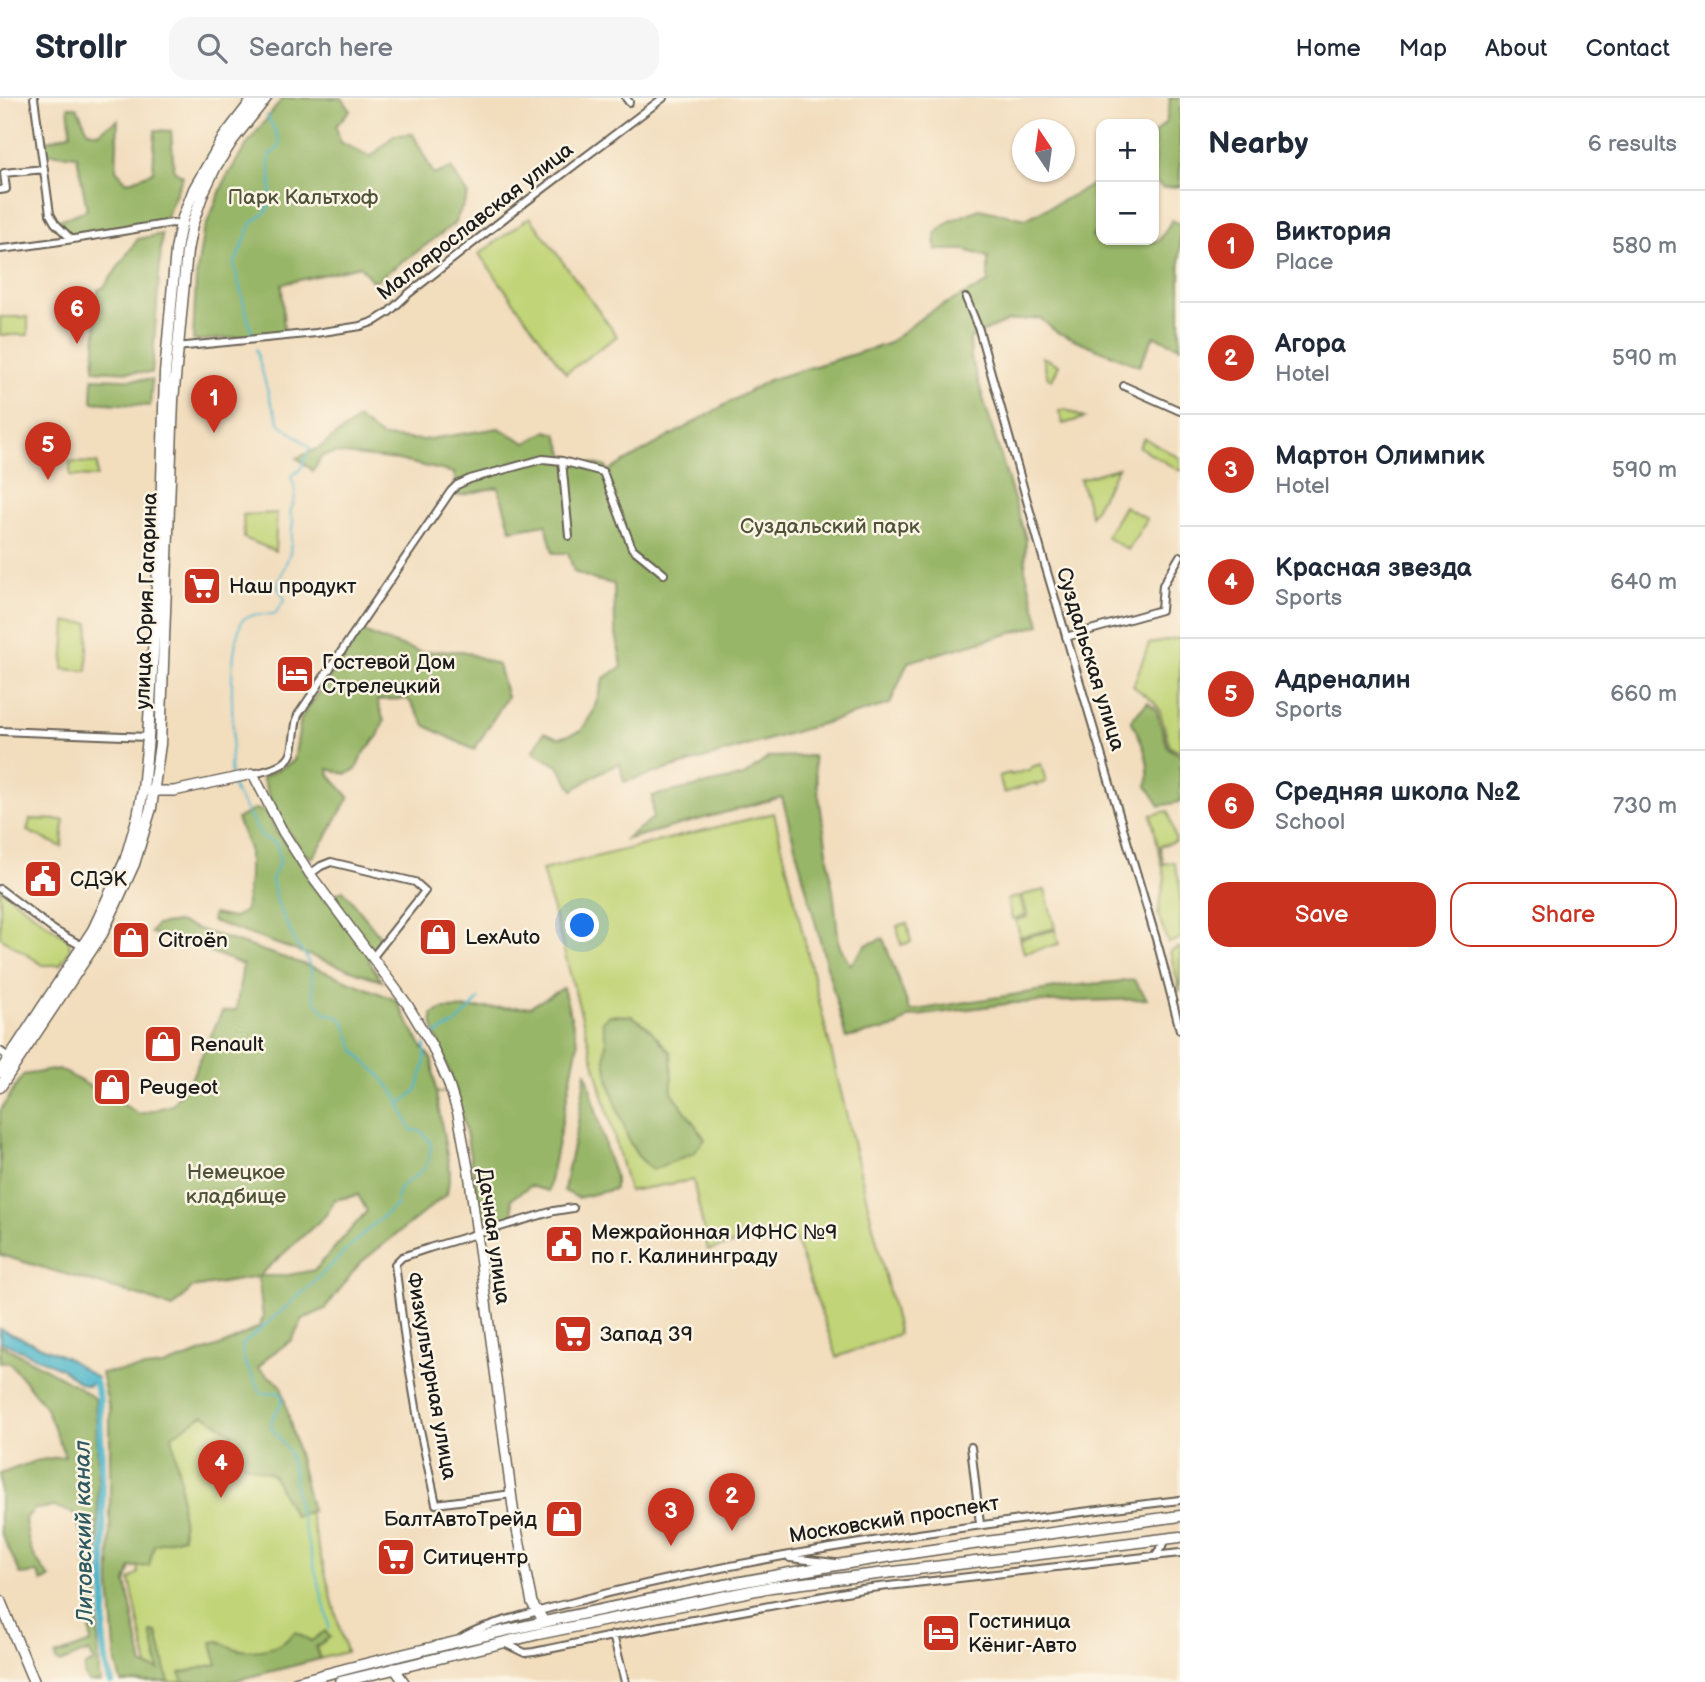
<!DOCTYPE html>
<meta charset="utf-8">
<style>
body{margin:0;font-family:"Balsamiq Sans",sans-serif;background:#f6f6f7;color:#1f2937}
.controls{position:absolute;right:21px;top:21px;display:grid;overflow:hidden;border-radius:14px;box-shadow:0 2px 5px #0004}
.controls button{width:63px;height:63px;display:grid;place-items:center;padding:0;border:0;border-bottom:2px solid #e0e1e3;background:#fff;color:#1f2937;font:35px sans-serif}
.compass{position:absolute;left:1012px;top:21px;width:63px;height:63px;border-radius:50%;background:#fff;box-shadow:0 2px 5px #0004;rotate:347deg}
.you{position:absolute;left:583px;top:828px;width:24px;height:24px;margin:-18px;border:5px solid #fff;border-radius:50%;background:#1a73e8;box-shadow:0 0 0 10px #1a73e833}
.badge{display:grid;place-items:center;width:46px;height:46px;border-radius:50%;background:#c8321e;color:#fff;font-size:23px;font-weight:700}
.pin{position:absolute;translate:-50% -58px;filter:drop-shadow(0 2px 4px #0008)}
.pin::after{content:'';position:absolute;top:37px;width:24px;height:21px;background:inherit;clip-path:polygon(0 0,100% 0,50% 100%)}
.list{margin:0;padding:0;list-style:none}
h2{display:flex;justify-content:space-between;align-items:center;height:91px;margin:0;padding:0 28px;font-size:30px}
h2 small{font-size:23px;font-weight:400;color:#747a83}
.list li{display:grid;grid-template-columns:46px 1fr auto;gap:21px;align-items:center;box-sizing:border-box;height:112px;padding:0 28px;border-top:2px solid #e0e1e3}
.list b{display:block;font-size:26px;white-space:nowrap}
.list p{margin:0;font-size:23px;white-space:nowrap;color:#747a83}
.list em{font-size:23px;font-style:normal;color:#747a83}
.actions{display:flex;gap:14px;padding:21px 28px}
.actions a{flex:1;padding:16px 0;border:2px solid #c8321e;border-radius:21px;text-align:center;font-size:24px;color:#c8321e}
.actions .main{background:#c8321e;color:#fff}
.icon{flex:none;width:38px;height:38px;fill:none;stroke:currentColor;stroke-width:2;stroke-linecap:round;stroke-linejoin:round}
.map{position:relative;flex:none;width:1180px;height:1584px;overflow:hidden}
header{display:flex;align-items:center;gap:42px;box-sizing:border-box;height:98px;padding:0 35px;background:#fff;border-bottom:2px solid #e0e1e3}
header strong{font-size:33px}
nav{display:flex;gap:38px;margin-inline-start:auto;font-size:24px}
.search{width:490px;height:63px;background:#f6f6f7;display:flex;align-items:center;gap:18px;box-sizing:border-box;padding:0 24px;border-radius:21px;color:#747a83;font-size:26px}
main{display:flex}
aside{flex:1;background:#fff}
.map>svg:first-child{display:block}
</style>
<header>
<strong>Strollr</strong>
<div class="search"><svg class="icon" aria-label="search" viewBox="0 0 24 24"><circle cx="10" cy="10" r="6"/><path d="M15 15l6 6"/></svg>Search here</div>
<nav><a>Home</a><a>Map</a><a>About</a><a>Contact</a></nav>
</header>
<main>
<div class="map">
<svg width="1180" height="1584" viewBox="0 0 1180 1584">
<rect width="100%" height="100%" fill="#fcf5e5"/>
<filter id="ink" filterUnits="userSpaceOnUse"><feTurbulence type="fractalNoise" baseFrequency=".0143" numOctaves="2"/><feDisplacementMap in="SourceGraphic" scale="14" xChannelSelector="R" yChannelSelector="G"/><feConvolveMatrix kernelMatrix="1 2 1 2 8 2 1 2 1" color-interpolation-filters="sRGB"/></filter>
<filter id="wash" filterUnits="userSpaceOnUse"><feTurbulence type="fractalNoise" baseFrequency=".00686" numOctaves="4" result="noise"/><feDisplacementMap in="SourceGraphic" scale="28" xChannelSelector="R" yChannelSelector="G"/><feGaussianBlur stdDeviation="1.57" result="paint"/><feColorMatrix in="noise" values="0 0 0 0 0 0 0 0 0 0 0 0 0 0 0 0 0 1.4 0 .05"/><feComposite in="paint" operator="in"/></filter>
<g filter="url(#wash)">
<rect width="100%" height="100%" fill="#f2ddbd"/>
<!-- green -->
<path fill="#c1d477" stroke="#6e784a" stroke-width="2" d="M 530,119 L 617,238 L 566,275 L 479,156 Z
M 0,219 L 28,219 L 28,237 L 0,237 Z
M 1042,259 L 1059,267 L 1052,282 L 1048,280 Z
M 1065,311 L 1084,320 L 1063,326 L 1059,313 Z
M 1144,340 L 1180,360 L 1180,373 L 1139,349 Z
M 70,364 L 97,365 L 97,379 L 70,378 Z
M 1118,370 L 1091,418 L 1080,381 Z
M 1124,408 L 1147,421 L 1128,452 L 1106,439 Z
M 277,415 L 275,453 L 244,440 L 243,417 Z
M 66,524 L 89,525 L 87,573 L 63,571 Z
M 1180,540 L 1180,654 L 1170,649 L 1159,611 L 1154,604 L 1133,588 L 1149,546 Z
M 1041,666 L 1046,684 L 1036,687 L 1035,685 L 1004,695 L 999,678 L 1010,675 L 1011,677 L 1031,671 L 1031,669 Z
M 1168,713 L 1176,743 L 1160,748 L 1164,766 L 1174,764 L 1180,785 L 1180,841 L 1168,845 L 1158,816 L 1165,780 L 1151,717 Z
M 774,715 L 899,1236 L 837,1259 L 792,1132 L 708,1152 L 693,1082 L 629,1093 L 542,772 Z
M 30,721 L 64,722 L 62,749 L 27,733 Z
M 0,791 L 69,842 L 70,852 L 60,867 L 43,867 L 0,839 Z
M 1045,792 L 1055,830 L 1020,839 L 1016,822 L 1028,819 L 1022,797 Z
M 1020,798 L 1025,818 L 1012,821 L 1007,801 Z
M 907,825 L 911,844 L 901,847 L 897,828 Z
M 1055,832 L 1059,846 L 1024,855 L 1020,841 Z
M 1180,849 L 1180,894 L 1170,853 Z
M 275,1285 L 346,1554 L 229,1584 L 151,1584 L 130,1482 L 138,1475 L 134,1324 Z"/>
<!-- forest -->
<path fill="#98b668" stroke="#5a6942" stroke-width="2" fill-rule="evenodd" d="M 283,0 L 342,0 L 350,12 L 336,28 L 340,44 L 371,59 L 394,37 L 413,36 L 434,77 L 451,70 L 468,97 L 454,126 L 414,156 L 373,184 L 360,168 L 282,186 L 284,235 L 193,243 L 196,180 L 203,135 L 226,80 L 248,45 Z
M 1169,0 L 1180,0 L 1180,88 L 1164,90 L 1154,83 L 1154,36 L 1166,24 L 1170,2 Z
M 68,9 L 77,9 L 88,33 L 99,35 L 106,29 L 118,22 L 116,72 L 127,84 L 153,74 L 155,32 L 171,33 L 174,72 L 183,78 L 165,122 L 70,136 L 59,122 L 87,112 L 77,58 L 47,55 L 45,44 L 71,35 Z
M 1101,80 L 1101,129 L 1092,138 L 1101,142 L 1114,144 L 1159,143 L 1172,122 L 1180,126 L 1180,249 L 1154,238 L 1139,268 L 1056,234 L 1040,220 L 1008,223 L 970,240 L 971,260 L 1026,441 L 1025,471 L 1040,527 L 908,564 L 890,606 L 624,684 L 620,665 L 599,675 L 573,692 L 558,668 L 533,654 L 544,634 L 559,640 L 581,633 L 593,614 L 604,580 L 622,569 L 615,530 L 614,486 L 595,482 L 574,474 L 568,455 L 553,455 L 546,426 L 511,432 L 498,389 L 458,398 L 454,375 L 398,362 L 335,355 L 322,358 L 313,373 L 297,360 L 319,350 L 358,321 L 382,339 L 423,342 L 499,330 L 526,345 L 547,333 L 557,336 L 565,358 L 606,369 L 608,373 L 769,282 L 887,246 L 929,214 L 988,185 L 988,159 L 965,152 L 936,152 L 935,136 L 950,123 L 979,111 L 1026,121 L 1085,91 Z
M 162,136 L 152,275 L 94,272 L 98,192 L 104,189 L 138,141 Z
M 93,280 L 152,282 L 150,308 L 92,304 Z
M 362,533 L 380,541 L 421,554 L 463,553 L 498,567 L 507,599 L 474,652 L 426,628 L 408,601 L 377,602 L 384,623 L 378,638 L 362,657 L 356,672 L 346,676 L 328,671 L 331,679 L 349,699 L 325,741 L 312,760 L 300,752 L 286,730 L 278,735 L 300,765 L 311,786 L 325,803 L 343,792 L 380,838 L 369,863 L 382,883 L 212,823 L 213,816 L 233,820 L 245,813 L 249,780 L 249,751 L 237,721 L 255,711 L 266,713 L 277,735 L 286,730 L 272,705 L 262,680 L 294,663 L 301,620 Z
M 1148,604 L 1156,611 L 1168,650 L 1180,657 L 1180,704 L 1160,708 L 1147,688 C 1152,664 1142,644 1131,622 Z
M 813,658 L 834,800 L 839,846 L 850,867 L 866,847 L 883,840 L 910,913 L 1069,888 L 1134,882 L 1147,901 L 1014,905 L 909,919 L 897,929 L 846,940 L 782,699 L 624,742 L 653,720 L 652,698 L 744,678 L 769,659 Z
M 177,824 L 321,872 L 396,902 L 420,946 L 432,962 L 436,995 L 456,993 L 433,928 L 432,916 L 443,911 L 530,909 L 563,890 L 578,945 L 548,1093 L 530,1088 L 511,1101 L 514,1119 L 481,1124 L 467,1039 L 456,993 L 436,995 L 450,1074 L 447,1096 L 360,1165 L 325,1211 L 303,1221 L 292,1242 L 269,1258 L 258,1270 L 281,1287 L 312,1413 L 294,1418 L 272,1376 L 241,1365 L 231,1334 L 204,1317 L 172,1337 L 180,1381 L 183,1439 L 154,1447 L 149,1468 L 131,1469 L 126,1484 L 143,1568 L 159,1572 L 151,1534 L 157,1535 L 169,1584 L 121,1584 L 116,1565 L 110,1487 L 110,1314 L 101,1275 L 163,1268 L 225,1246 L 259,1229 L 263,1220 L 258,1179 L 192,1190 L 173,1210 L 143,1199 L 0,1157 L 0,1013 L 23,977 L 59,971 L 140,1016 L 172,1007 L 192,979 L 222,914 L 236,912 L 243,867 L 204,851 L 151,835 L 156,827 ZM 358,1097 L 367,1113 L 315,1172 L 283,1178 L 259,1178 L 326,1117 L 334,1102 Z
M 609,917 L 632,918 L 648,929 L 671,955 L 672,994 L 705,1041 L 694,1055 L 652,1072 L 637,1057 L 629,1043 L 617,1009 L 609,984 L 605,962 L 606,942 L 602,923 Z
M 586,973 L 608,1059 L 615,1078 L 615,1091 L 578,1100 L 564,1093 L 567,1075 L 577,1030 Z
M 0,1246 L 77,1288 L 95,1301 C 101,1393 96,1485 99,1577 L 101,1584 L 88,1584 L 84,1576 L 85,1568 L 94,1564 L 89,1553 L 60,1565 L 56,1563 L 55,1558 L 91,1545 L 88,1483 L 84,1444 L 74,1415 L 56,1409 L 35,1411 L 25,1421 C 28,1448 32,1459 50,1480 L 42,1484 L 38,1475 L 21,1477 L 0,1433 L 0,1376 L 35,1363 L 65,1358 L 45,1308 L 10,1265 L 0,1264 Z
M 325,1533 L 330,1539 L 316,1549 L 320,1561 L 229,1584 L 183,1584 L 180,1575 L 217,1566 L 212,1544 L 220,1543 C 236,1556 264,1555 282,1545 C 286,1543 291,1538 295,1534 L 311,1543 Z"/>
<!-- water -->
<path fill="#4eb7cc" stroke="#356a74" stroke-width="2" d="M 0,1231 L 67,1260 L 97,1280 L 88,1288 L 80,1285 L 62,1271 L 0,1243 Z"/>
<g fill="none" stroke-linecap="round" stroke-linejoin="round">
<!-- stream -->
<path stroke="#4eb7cc" stroke-width="2" d="M 253,240 L 234,167 L 252,125 L 268,112 L 271,92 L 269,57 L 280,49 L 278,39 L 267,17
M 231,677 C 228,660 234,644 233,628 C 231,597 230,549 243,521 C 253,515 264,516 275,516 L 285,501 L 277,488 L 290,455 L 293,422 L 290,415 C 296,399 297,394 291,378 L 300,372 L 310,349 L 280,326 L 270,302 L 256,251
M 233,685 L 234,692 L 262,739 L 277,746 L 280,763 L 272,781 L 276,802 L 297,848 L 305,857 L 311,871 L 314,901 L 326,916 L 335,917 L 344,923 L 355,952 L 365,964 L 378,975 L 396,997 L 411,1032 L 421,1033 L 431,1045 C 430,1053 430,1061 426,1068 C 415,1085 396,1080 396,1107 L 365,1134 L 308,1190 L 242,1247 L 244,1263 L 262,1296 L 277,1294 L 282,1297 L 282,1303 L 271,1324 L 272,1330 L 289,1354 L 294,1377 L 296,1399 L 328,1521 L 329,1531
M 432,940 L 438,935 L 457,925 L 479,901
M 401,1005 L 416,993 L 421,980 L 425,964 L 425,946"/>
<!-- canal -->
<path stroke="#4eb7cc" stroke-width="7" d="M 94,1283 L 99,1298 L 101,1353 L 105,1504 L 103,1542 L 106,1567 L 111,1584"/>
</g>
</g>
<g filter="url(#ink)">
<g fill="none" stroke-linecap="round" stroke-linejoin="round">
<!-- street casing -->
<g stroke="#676054" stroke-width="10">
<path id="street" d="M 34,0 L 50,116 L 55,125 L 70,140
M 626,0 L 629,4
M 0,92 L 6,91 L 4,75 L 44,71
M 0,151 C 58,145 115,134 172,125 L 184,126
M 966,200 L 979,232 L 1045,467 L 1159,851 L 1180,932
M 176,249 L 316,235 L 361,228 L 375,223 L 389,214 L 408,196 L 511,115 L 663,0
M 1124,288 L 1180,313
M 562,363 L 603,374 L 632,450 L 664,476
M 1066,539 L 1161,512 L 1163,487 L 1180,458
M 0,633 L 148,639
M 253,676 C 265,673 286,669 291,656 C 295,644 294,629 298,617 L 451,393 L 457,387 L 470,381 L 543,361 L 562,363 L 569,438
M 310,776 L 321,768 L 331,764 L 415,784 L 425,793 L 372,860
M 0,791 L 55,833 L 84,849
M 0,953 L 10,960
M 971,1349 L 980,1426
M 512,1396 L 436,1406 L 419,1327 L 406,1250 L 395,1166 L 402,1159 L 429,1150 L 554,1113 L 573,1110
M 1155,1458 L 1167,1441
M 790,1460 L 835,1465
M 613,1537 L 625,1584
M 461,1540 C 479,1529 500,1524 520,1518 C 549,1510 579,1503 608,1495 C 796,1449 988,1425 1180,1402
M 504,1545 L 525,1555 L 534,1554 L 661,1528 L 862,1491 L 1180,1455"/>
</g>
<!-- secondary casing -->
<g stroke="#676054" stroke-width="12">
<path id="secondary" d="M 148,693 L 174,693 L 253,676 L 283,734 L 310,776 L 407,906 L 432,948 L 448,984 L 458,1016 L 469,1075 L 514,1417 L 532,1505 L 544,1523
M 394,1570 L 404,1584"/>
</g>
<!-- primary casing -->
<g stroke="#676054" stroke-width="13">
<path id="primary" d="M 0,974 L 93,832 L 125,763 L 138,718 L 143,692 L 148,639 L 161,420 L 165,275 L 176,152 L 181,125 L 194,91 L 224,39 L 254,0
M 0,989 L 102,836 L 134,766 L 151,710 L 160,646 L 173,302 L 187,153 L 192,127 L 203,95 L 216,68 L 232,43 L 266,0
M 0,1503 L 34,1584
M 296,1584 C 467,1539 639,1501 813,1471 C 935,1450 1058,1434 1180,1418
M 340,1584 L 538,1536 L 771,1489 L 1180,1439"/>
</g>
<!-- street -->
<use href="#street" stroke="#fff" stroke-width="6"/>
<!-- secondary -->
<use href="#secondary" stroke="#fff" stroke-width="9"/>
<!-- primary -->
<use href="#primary" stroke="#fff" stroke-width="10"/>
</g>
</g>
<!-- icons -->
<defs>
<g id="supermarket-square" transform="scale(2.0125)"><rect x="-9" y="-9" width="18" height="18" rx="4" fill="#c8321e" stroke="#fcf5e5"/><path d="M-6-5.5h2.5l.6 2H6L4.5 2H-2.5L-4.4-4H-6ZM-1.5 3.2a1.3 1.3 0 1 0 .1 0ZM3 3.2a1.3 1.3 0 1 0 .1 0Z" fill="#fff"/></g>
<g id="hotel-square" transform="scale(2.0125)"><rect x="-9" y="-9" width="18" height="18" rx="4" fill="#c8321e" stroke="#fcf5e5"/><path d="M-6-4.5h1.5V1H6V5H4.5V3h-9V5H-6ZM-4 0a1.8 1.8 0 1 1 3.6 0ZM.5 0V-2.5h3Q6-2.5 6 0Z" fill="#fff"/></g>
<g id="civic-square" transform="scale(2.0125)"><rect x="-9" y="-9" width="18" height="18" rx="4" fill="#c8321e" stroke="#fcf5e5"/><path d="M-.6-6.5H3V-4.5H.6V-3L4-1V1h2V6H-6V1h2V-1L-.6-3ZM-1.2 2.5V6h2.4V2.5Z" fill="#fff"/></g>
<g id="shop-square" transform="scale(2.0125)"><rect x="-9" y="-9" width="18" height="18" rx="4" fill="#c8321e" stroke="#fcf5e5"/><path d="M-5-2.5h2.3a2.7 3.5 0 0 1 5.4 0H5L5.5 6h-11ZM-1.5-2.5h3a1.5 2.3 0 0 0-3 0Z" fill="#fff"/></g>
</defs>
<g fill-rule="evenodd">
<use href="#supermarket-square" x="202" y="488"/>
<use href="#hotel-square" x="295" y="576"/>
<use href="#civic-square" x="43" y="781"/>
<use href="#shop-square" x="438" y="839"/>
<use href="#shop-square" x="131" y="842"/>
<use href="#shop-square" x="163" y="946"/>
<use href="#shop-square" x="112" y="989"/>
<use href="#civic-square" x="564" y="1146"/>
<use href="#supermarket-square" x="573" y="1236"/>
<use href="#shop-square" x="564" y="1421"/>
<use href="#supermarket-square" x="396" y="1459"/>
<use href="#hotel-square" x="941" y="1535"/>
</g>
<g text-anchor="middle" stroke-width="5" stroke-linejoin="round" paint-order="stroke">
<!-- park labels -->
<g font-size="21" fill="#4e5337" stroke="#fcf5e5">
<text x="303" y="106">Парк Кальтхоф</text>
<text x="830" y="435">Суздальский парк</text>
<text x="236" y="1081">Немецкое<tspan x="236" dy="24">кладбище</tspan></text>
</g>
<!-- street labels -->
<g font-size="21" fill="#1c1c1c" stroke="#fcf5e5">
<text transform="translate(475 123) rotate(-38)" y="7">Малоярославская улица</text>
<text transform="translate(146 503) rotate(-88)" y="7">улица Юрия Гагарина</text>
<text transform="translate(1091 561) rotate(73)" y="7">Суздальская улица</text>
<text transform="translate(494 1138) rotate(82)" y="7">Дачная улица</text>
<text transform="translate(432 1278) rotate(80)" y="7">Физкультурная улица</text>
<text transform="translate(894 1421) rotate(-9)" y="7">Московский проспект</text>
</g>
<!-- poi labels -->
<g font-size="21" fill="#1c1c1c" stroke="#fcf5e5" text-anchor="start">
<text x="229" y="495">Наш продукт</text>
<text x="322" y="571">Гостевой Дом<tspan x="322" dy="24">Стрелецкий</tspan></text>
<text x="70" y="788">СДЭК</text>
<text x="465" y="846">LexAuto</text>
<text x="158" y="849">Citroën</text>
<text x="190" y="953">Renault</text>
<text x="139" y="996">Peugeot</text>
<text x="591" y="1141">Межрайонная ИФНС №9<tspan x="591" dy="24">по г. Калининграду</tspan></text>
<text x="600" y="1243">Запад 39</text>
<text x="537" y="1428" text-anchor="end">БалтАвтоТрейд</text>
<text x="423" y="1466">Ситицентр</text>
<text x="968" y="1530">Гостиница<tspan x="968" dy="24">Кёниг-Авто</tspan></text>
</g>
<!-- water labels -->
<g font-size="23" font-style="italic" fill="#305a62" stroke="#fcf5e5">
<text transform="translate(83 1434) rotate(-91)" y="8">Литовский канал</text>
</g>
</g>
</svg>
<div class="controls">
<button>+</button>
<button>−</button>
</div>
<svg class="compass" viewBox="-18 -18 36 36"><path d="M0-13l5 13h-10z" fill="#e53935"/><path d="M0 13l5-13h-10z" fill="#747a83"/></svg>
<div class="you"></div>
<div class="pin badge" style="left:214px;top:335px">1</div>
<div class="pin badge" style="left:732px;top:1433px">2</div>
<div class="pin badge" style="left:671px;top:1448px">3</div>
<div class="pin badge" style="left:221px;top:1400px">4</div>
<div class="pin badge" style="left:48px;top:382px">5</div>
<div class="pin badge" style="left:77px;top:246px">6</div>
</div>
<aside>
<h2>Nearby<small>6 results</small></h2>
<ul class="list">
<li><span class="badge">1</span><div><b>Виктория</b><p>Place</p></div><em>580 m</em></li>
<li><span class="badge">2</span><div><b>Агора</b><p>Hotel</p></div><em>590 m</em></li>
<li><span class="badge">3</span><div><b>Мартон Олимпик</b><p>Hotel</p></div><em>590 m</em></li>
<li><span class="badge">4</span><div><b>Красная звезда</b><p>Sports</p></div><em>640 m</em></li>
<li><span class="badge">5</span><div><b>Адреналин</b><p>Sports</p></div><em>660 m</em></li>
<li><span class="badge">6</span><div><b>Средняя школа №2</b><p>School</p></div><em>730 m</em></li>
</ul>
<div class="actions"><a class="main">Save</a><a>Share</a></div>
</aside>
</main>
